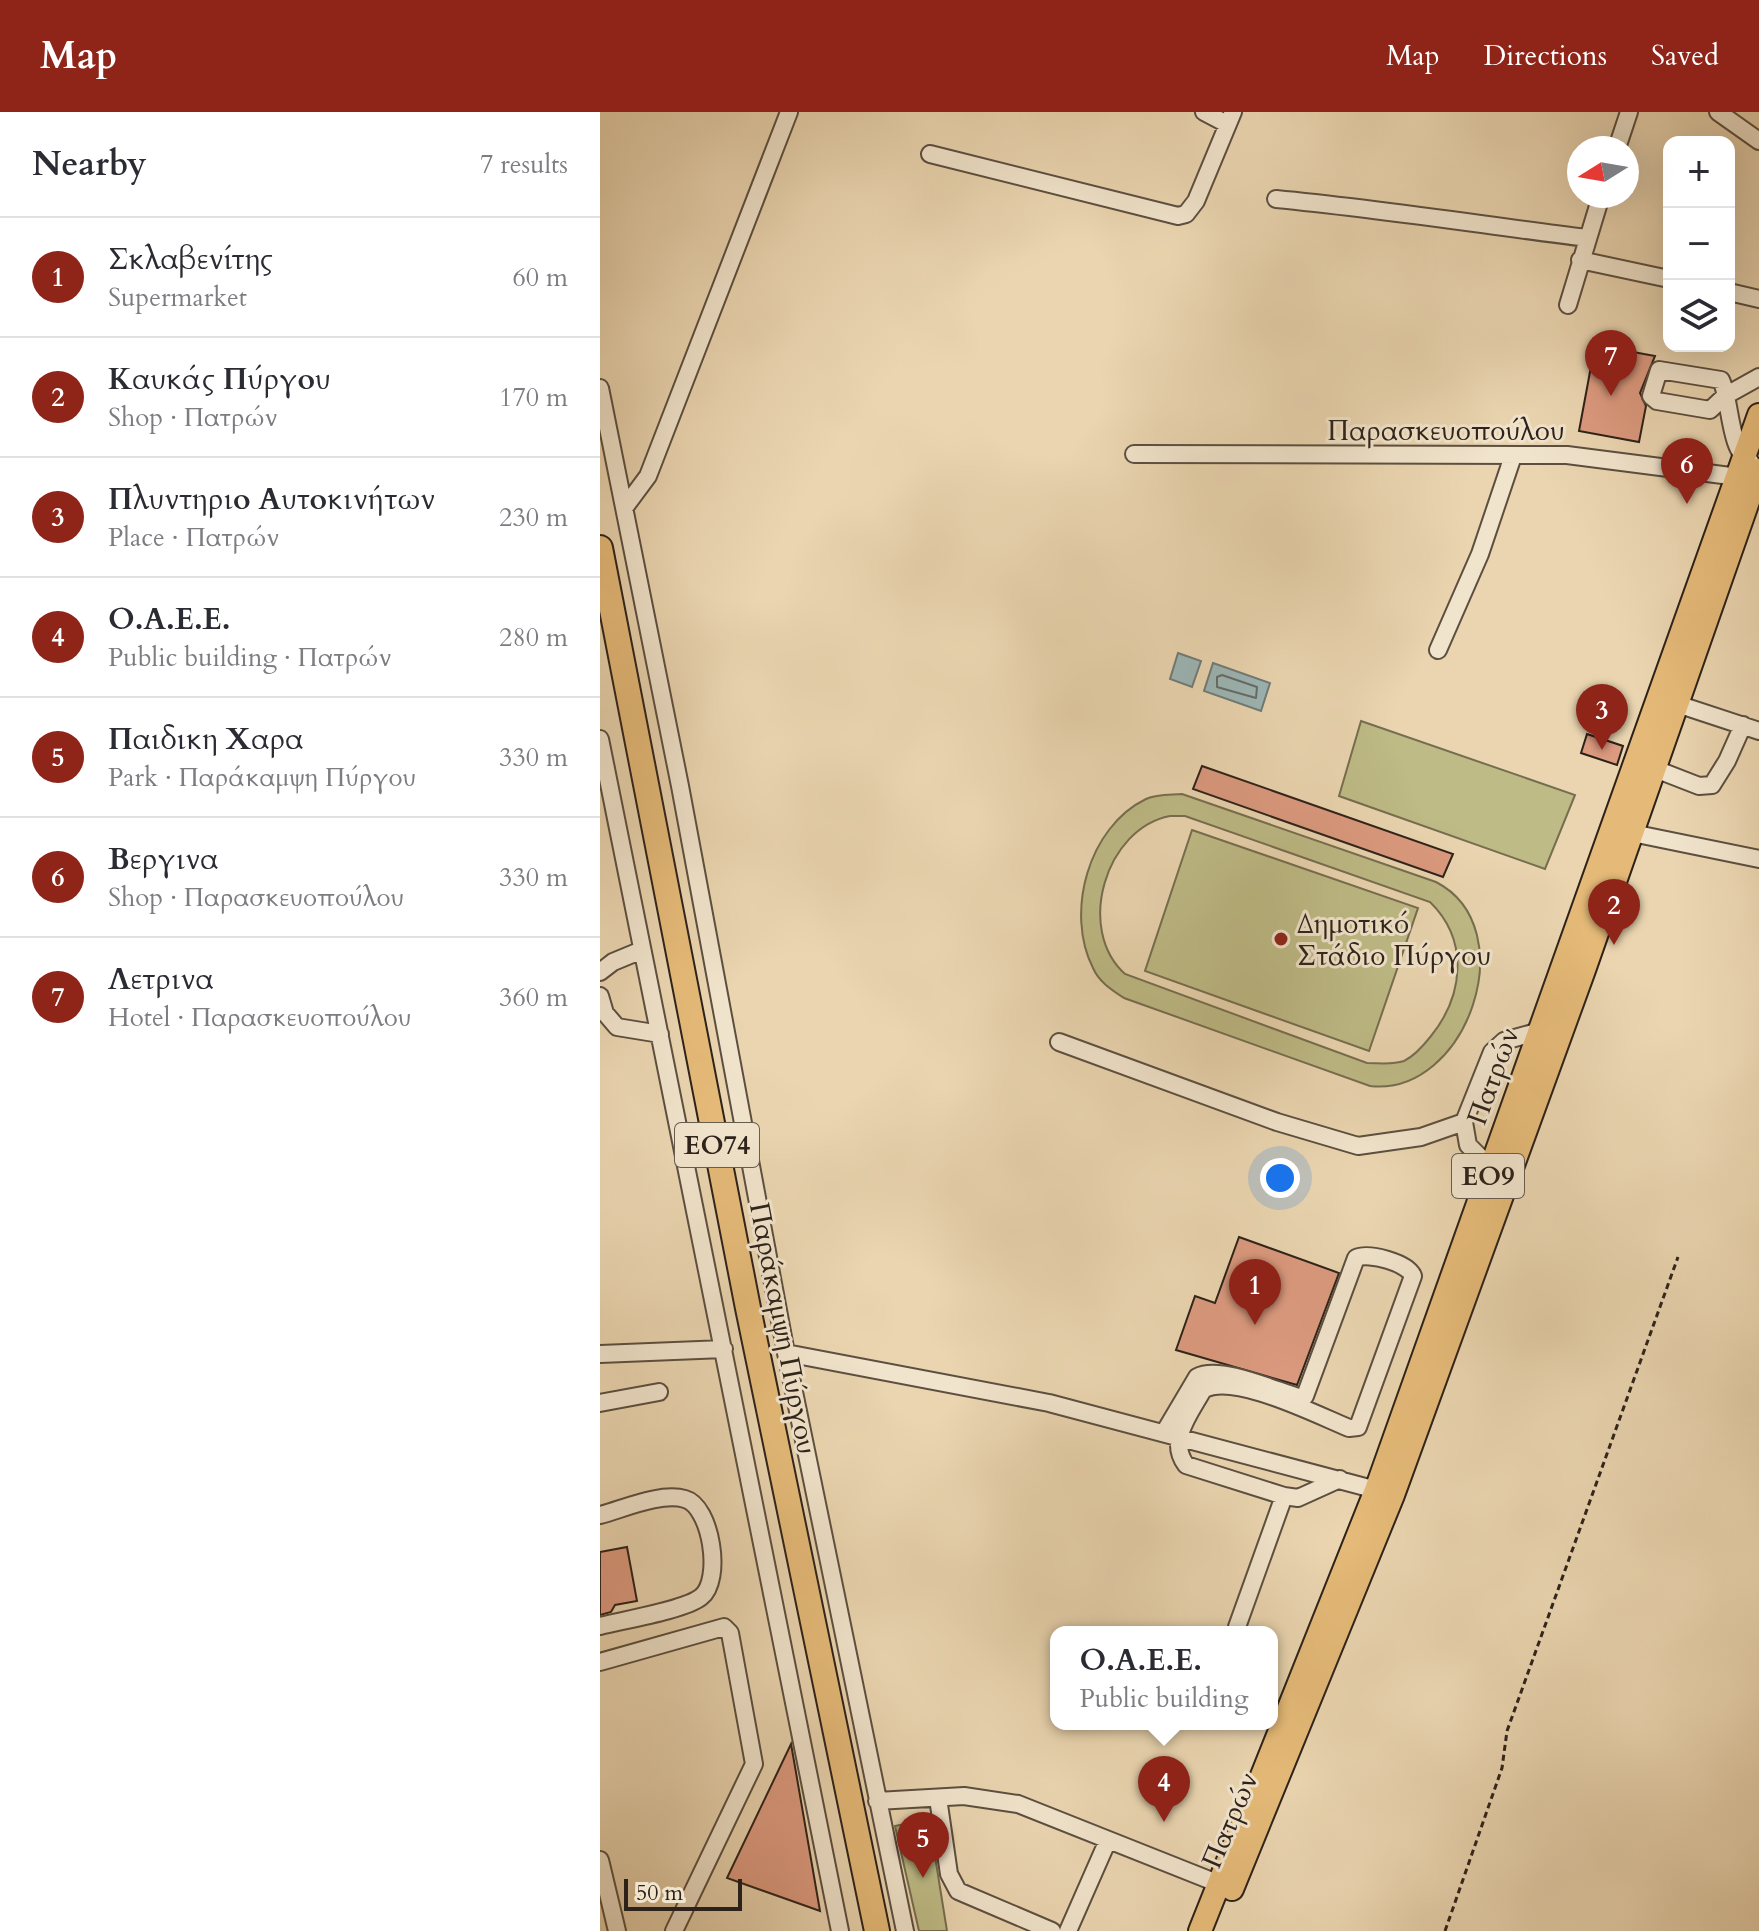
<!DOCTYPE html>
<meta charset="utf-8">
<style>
body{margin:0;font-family:Cardo,serif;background:#f7f7f7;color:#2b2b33}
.controls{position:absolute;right:24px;top:24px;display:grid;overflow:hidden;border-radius:16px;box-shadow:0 8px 32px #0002}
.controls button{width:72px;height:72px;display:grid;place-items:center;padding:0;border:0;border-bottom:2px solid #e1e1e2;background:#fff;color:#2b2b33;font:40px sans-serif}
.compass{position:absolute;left:967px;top:24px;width:72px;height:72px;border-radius:50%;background:#fff;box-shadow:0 8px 32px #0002;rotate:259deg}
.scale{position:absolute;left:24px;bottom:20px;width:118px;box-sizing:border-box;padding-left:8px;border:4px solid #2d221a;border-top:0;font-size:22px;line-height:28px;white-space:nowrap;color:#2d221a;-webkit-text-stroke:6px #f1e4cc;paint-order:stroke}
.you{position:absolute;left:680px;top:1066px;width:28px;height:28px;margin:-20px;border:6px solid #fff;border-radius:50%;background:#1a73e8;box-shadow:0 0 0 12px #1a73e833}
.badge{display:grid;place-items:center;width:52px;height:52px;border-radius:50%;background:#8f2418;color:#fff;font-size:26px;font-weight:700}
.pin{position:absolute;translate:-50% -66px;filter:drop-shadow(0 2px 4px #0008)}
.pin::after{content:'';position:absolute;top:42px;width:28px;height:24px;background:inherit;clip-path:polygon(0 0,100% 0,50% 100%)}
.popup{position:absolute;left:450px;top:1514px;width:228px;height:104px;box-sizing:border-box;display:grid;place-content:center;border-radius:16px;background:#fff;filter:drop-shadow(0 2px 6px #0005);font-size:26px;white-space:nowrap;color:#7c7c81}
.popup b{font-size:30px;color:#2b2b33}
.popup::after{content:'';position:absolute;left:50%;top:100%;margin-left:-16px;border:16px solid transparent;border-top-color:#fff}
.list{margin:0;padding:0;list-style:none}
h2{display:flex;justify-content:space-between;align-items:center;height:104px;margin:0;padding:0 32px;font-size:34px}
h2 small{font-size:26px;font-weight:400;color:#7c7c81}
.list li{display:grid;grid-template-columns:52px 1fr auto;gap:24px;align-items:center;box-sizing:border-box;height:120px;padding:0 32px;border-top:2px solid #e1e1e2}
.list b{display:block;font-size:30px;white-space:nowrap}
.list p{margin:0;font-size:26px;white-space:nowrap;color:#7c7c81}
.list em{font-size:26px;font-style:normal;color:#7c7c81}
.icon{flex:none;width:44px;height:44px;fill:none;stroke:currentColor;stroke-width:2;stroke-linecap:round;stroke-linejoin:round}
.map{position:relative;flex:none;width:1159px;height:1819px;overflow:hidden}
header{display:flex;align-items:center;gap:48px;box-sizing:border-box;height:112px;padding:0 40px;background:#8f2418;color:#fff}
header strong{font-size:38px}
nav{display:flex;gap:44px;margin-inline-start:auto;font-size:28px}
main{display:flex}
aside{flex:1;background:#fff}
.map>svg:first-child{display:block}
</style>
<header>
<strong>Map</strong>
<nav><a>Map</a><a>Directions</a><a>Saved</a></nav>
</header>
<main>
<aside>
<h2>Nearby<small>7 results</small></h2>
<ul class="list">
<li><span class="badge">1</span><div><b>Σκλαβενίτης</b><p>Supermarket</p></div><em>60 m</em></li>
<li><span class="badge">2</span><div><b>Καυκάς Πύργου</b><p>Shop · Πατρών</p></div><em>170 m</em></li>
<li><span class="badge">3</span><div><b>Πλυντηριο Αυτοκινήτων</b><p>Place · Πατρών</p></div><em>230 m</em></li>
<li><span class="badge">4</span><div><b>Ο.Α.Ε.Ε.</b><p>Public building · Πατρών</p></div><em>280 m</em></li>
<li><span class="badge">5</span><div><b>Παιδικη Χαρα</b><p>Park · Παράκαμψη Πύργου</p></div><em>330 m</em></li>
<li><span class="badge">6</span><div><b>Βεργινα</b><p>Shop · Παρασκευοπούλου</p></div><em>330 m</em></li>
<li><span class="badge">7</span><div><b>Λετρινα</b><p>Hotel · Παρασκευοπούλου</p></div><em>360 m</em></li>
</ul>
</aside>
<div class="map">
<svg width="1159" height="1819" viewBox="0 0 1159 1819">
<rect width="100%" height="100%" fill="#ead5b0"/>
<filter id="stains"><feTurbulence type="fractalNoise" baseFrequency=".0025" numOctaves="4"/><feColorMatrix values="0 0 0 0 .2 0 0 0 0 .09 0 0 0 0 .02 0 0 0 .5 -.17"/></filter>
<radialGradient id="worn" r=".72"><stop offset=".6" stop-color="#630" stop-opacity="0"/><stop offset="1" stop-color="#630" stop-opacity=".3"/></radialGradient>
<!-- green -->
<path fill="#bebb86" stroke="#766e50" stroke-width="2" fill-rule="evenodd" d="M 761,609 L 975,683 L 945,757 L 739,684 Z
M 582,682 L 836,770 C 925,816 867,985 770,974 L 524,886 C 512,878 499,870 493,856 C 465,801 488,715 546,687 C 557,682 570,683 582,682 ZM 570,704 L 585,704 L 830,790 C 869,828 864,883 831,924 C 824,933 814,944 804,949 C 792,953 779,951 767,951 L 525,862 C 475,817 506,716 570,704 Z
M 592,718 L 818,796 L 769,939 L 545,859 Z
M 329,1707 L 347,1819 L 319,1819 L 295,1714 Z"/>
<!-- water -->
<path fill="#9cb6b6" stroke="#707b78" stroke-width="2" d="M 578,541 L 601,549 L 592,575 L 570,567 Z
M 613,551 L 670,571 L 661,599 L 604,579 Z"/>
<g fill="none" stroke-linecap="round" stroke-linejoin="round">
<!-- shore -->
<path stroke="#646c68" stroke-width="2" d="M 622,563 L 657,575 L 656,586 L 617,575 L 617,565 Z"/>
</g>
<!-- building -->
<path fill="#dc9a7f" stroke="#2d221a" stroke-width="2" d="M 995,233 L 1055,244 L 1040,281 L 1046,294 L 1039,330 L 979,319 Z
M 987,622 L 1023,634 L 1017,653 L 981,641 Z
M 602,654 L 853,742 L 843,765 L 593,677 Z
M 639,1125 L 739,1161 L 697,1273 L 576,1238 L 595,1184 L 615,1191 Z
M 27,1435 L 37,1489 L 15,1493 L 11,1500 L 0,1503 L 0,1440 Z
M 191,1632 L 194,1649 L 220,1799 L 127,1766 Z"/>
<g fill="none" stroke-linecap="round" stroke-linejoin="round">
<!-- minor casing -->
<g stroke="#5c4f40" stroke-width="20">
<path id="minor" d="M 604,0 L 625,11
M 1118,0 L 1159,29
M 1017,36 L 1029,0
M 330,42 L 578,104 L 586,102 L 596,89 L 633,0
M 676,87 C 781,97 883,113 987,126
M 980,148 L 1069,167
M 1129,180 L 1159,187
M 968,193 L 1001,84
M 0,276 L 80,674 L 186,1241 L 305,1819
M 534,342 L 967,343 L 1146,366
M 1150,349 C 1129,340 1131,288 1121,268 L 1059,258 L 1051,284 L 1057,289 L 1110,298 L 1125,284 L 1159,265
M 25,395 L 48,364 L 189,0
M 838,538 L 880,442 L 913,344
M 1068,589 L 1159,619
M 0,627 C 82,1024 159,1422 240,1819
M 1045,653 L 1099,674 L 1112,673 L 1127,649 L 1143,613
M 1032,721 L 1159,747
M 0,860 L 13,850 L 42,838
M 0,884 L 5,901 L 17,915 L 60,922
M 459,930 L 677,1010 L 758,1034 L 821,1025 L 864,1010
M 891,1056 L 868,1033 L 864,1010 L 892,940 L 904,929 L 940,919
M 186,1241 L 449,1291 L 784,1380
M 0,1242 L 124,1237
M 0,1291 L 59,1280
M 565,1319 L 597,1265 C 620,1253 674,1278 698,1285 L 705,1284 L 756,1146 C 769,1140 808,1151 813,1164 L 758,1315 L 749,1316 C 717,1303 633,1260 603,1278 C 591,1300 567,1328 586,1353 L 684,1384 L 698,1386 L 740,1367
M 0,1403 C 23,1397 61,1380 85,1387 C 111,1394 123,1468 101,1485 C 85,1498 23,1508 0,1514
M 637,1515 L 684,1384
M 0,1550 L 124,1515 L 130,1521 L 154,1652 L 74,1819
M 338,1686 L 349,1762 L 358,1779 L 452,1819
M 277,1689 L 364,1684 L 418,1692 L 627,1775
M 0,1748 L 17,1819
M 468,1819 L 508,1728"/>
</g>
<!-- major casing -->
<g stroke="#2d221a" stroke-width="26">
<path id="major" d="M 632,1777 L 793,1383 L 984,858 L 1159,358
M 600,1819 L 776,1378 L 1159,303"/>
</g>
<!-- highway casing -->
<g stroke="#2d221a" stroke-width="28">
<path id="highway" d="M 0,436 L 148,1196 L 277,1819"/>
</g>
<!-- path -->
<path stroke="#2d221a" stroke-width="3" stroke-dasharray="6 4" stroke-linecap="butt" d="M 845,1819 L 902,1656 L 907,1619 L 1078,1145"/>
<!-- minor -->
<use href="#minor" stroke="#f1e4cc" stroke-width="16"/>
<!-- major -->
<use href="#major" stroke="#e5ba78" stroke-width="22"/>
<!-- highway -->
<use href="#highway" stroke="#e5ba78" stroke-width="24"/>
</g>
<!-- markers -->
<circle fill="#8f2418" stroke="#f1e4cc" stroke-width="3" cx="681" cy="827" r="8"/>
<g text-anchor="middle" stroke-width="6" stroke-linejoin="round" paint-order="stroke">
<!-- shield labels -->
<g fill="#f1e4cc" stroke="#685c4f" stroke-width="2">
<rect x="75" y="1011" width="84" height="44" rx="6"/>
<rect x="852" y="1042" width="72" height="44" rx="6"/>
</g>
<g font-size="26" font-weight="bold" fill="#2d221a">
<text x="117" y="1042">ΕΟ74</text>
<text x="888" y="1073">ΕΟ9</text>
</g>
<!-- street labels -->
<g font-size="28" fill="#2d221a" stroke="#f1e4cc">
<text x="846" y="328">Παρασκευοπούλου</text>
<text transform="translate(892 964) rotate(-70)" y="10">Πατρών</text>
<text transform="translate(184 1216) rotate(79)" y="10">Παράκαμψη Πύργου</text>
<text transform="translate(629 1708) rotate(-67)" y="10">Πατρών</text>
</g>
<!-- poi labels -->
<g font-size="28" fill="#2d221a" stroke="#f1e4cc" text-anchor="start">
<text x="697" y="821">Δημοτικό<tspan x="697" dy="32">Στάδιο Πύργου</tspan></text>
</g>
</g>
<rect width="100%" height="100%" filter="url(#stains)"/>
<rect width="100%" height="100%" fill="url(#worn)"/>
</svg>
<div class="controls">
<button>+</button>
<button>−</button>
<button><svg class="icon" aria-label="layers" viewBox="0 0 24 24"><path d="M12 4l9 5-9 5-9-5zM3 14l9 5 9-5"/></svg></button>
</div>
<svg class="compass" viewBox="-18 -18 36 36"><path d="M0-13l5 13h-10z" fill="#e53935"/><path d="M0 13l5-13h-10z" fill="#7c7c81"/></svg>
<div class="scale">50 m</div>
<div class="you"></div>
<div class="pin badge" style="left:655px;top:1213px">1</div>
<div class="pin badge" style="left:1014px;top:833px">2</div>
<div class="pin badge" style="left:1002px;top:638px">3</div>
<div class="pin badge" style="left:564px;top:1710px">4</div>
<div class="popup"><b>Ο.Α.Ε.Ε.</b>Public building</div>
<div class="pin badge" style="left:323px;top:1766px">5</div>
<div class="pin badge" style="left:1087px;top:392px">6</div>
<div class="pin badge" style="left:1011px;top:284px">7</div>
</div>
</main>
